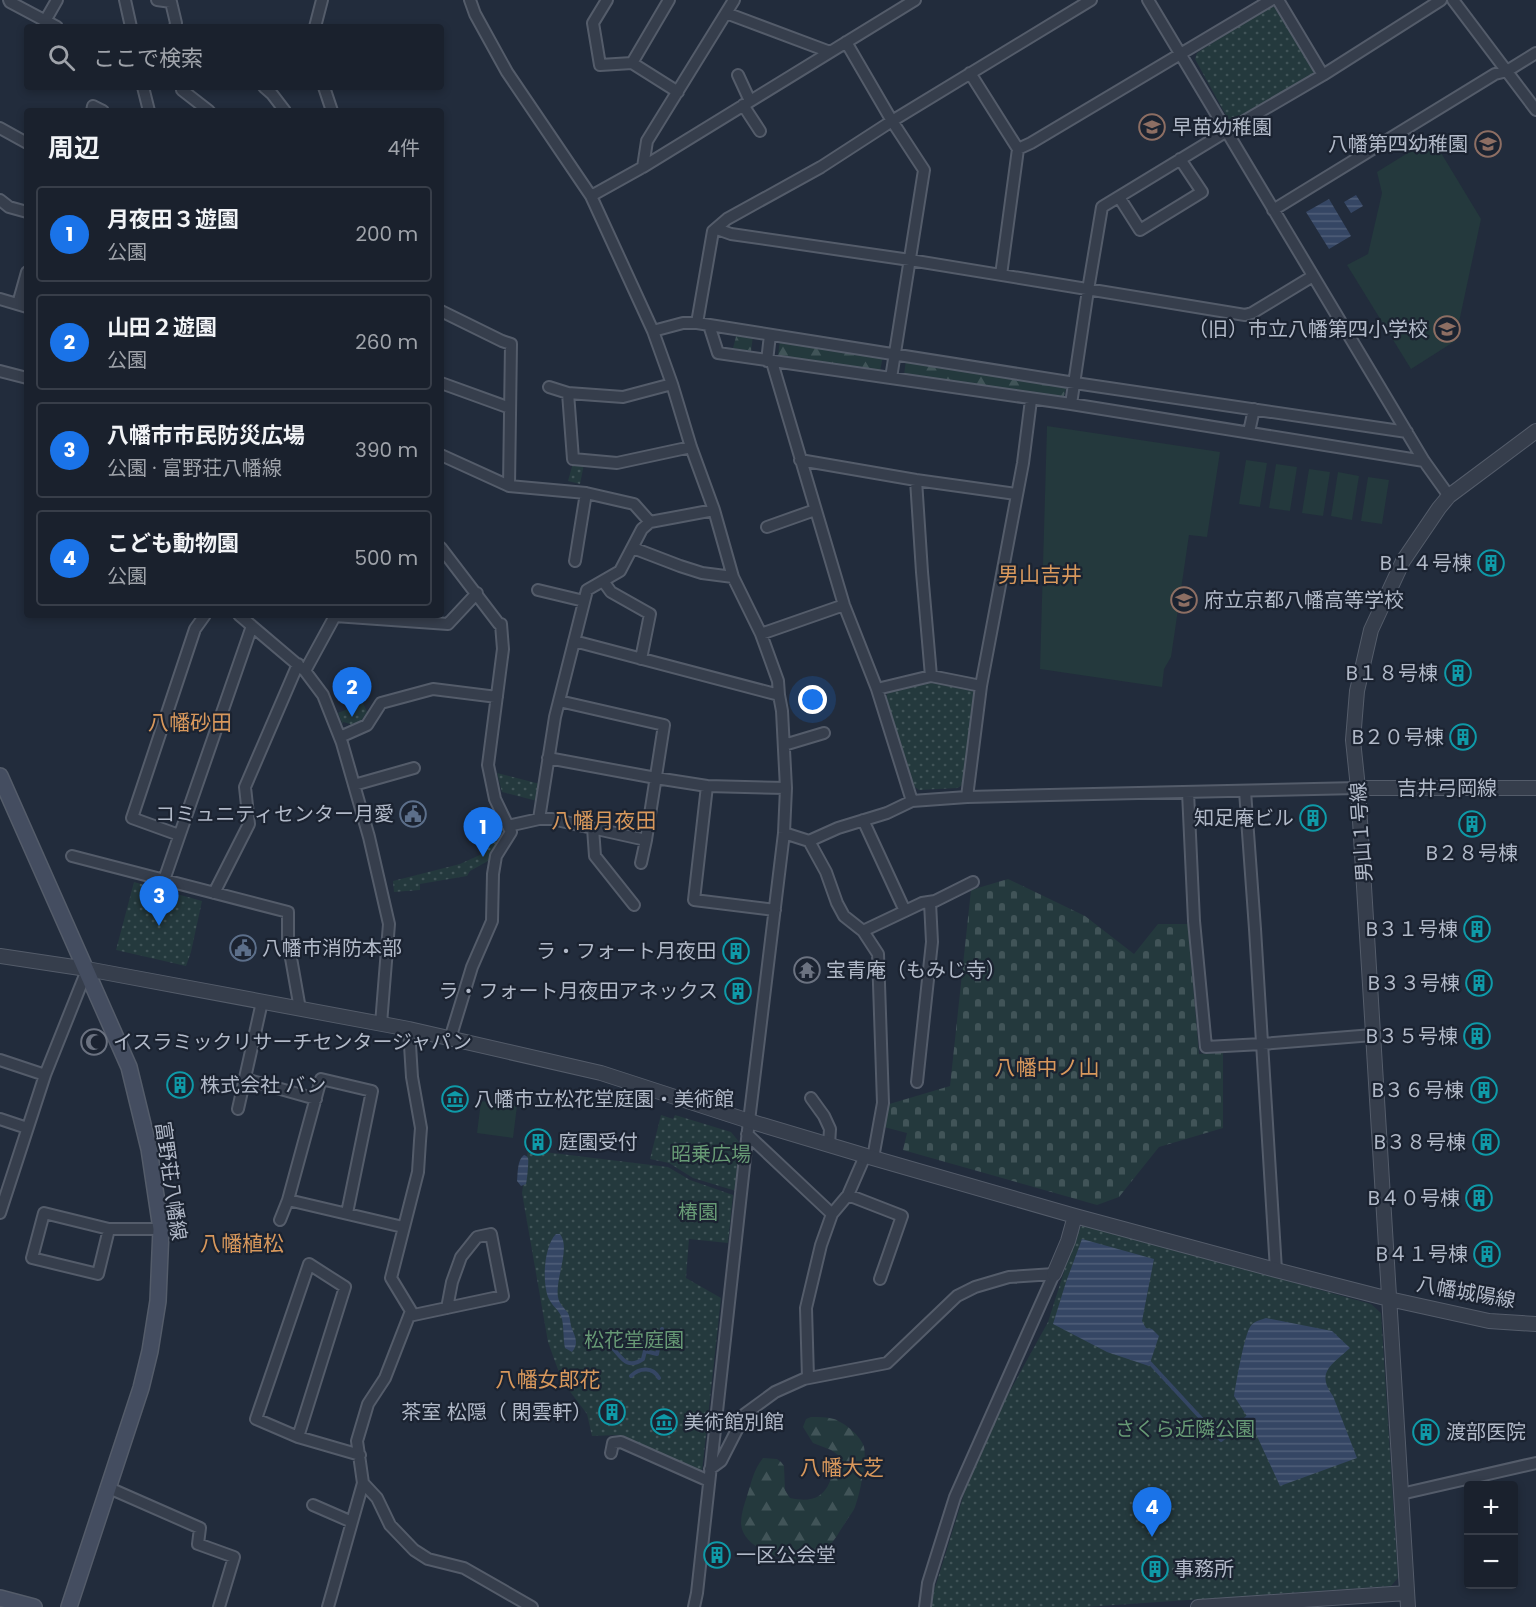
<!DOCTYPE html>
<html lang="ja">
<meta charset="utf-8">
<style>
body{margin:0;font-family:Poppins,"Noto Sans JP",sans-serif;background:#272e39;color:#f1f3f6}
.controls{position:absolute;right:18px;bottom:18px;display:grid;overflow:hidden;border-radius:6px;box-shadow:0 3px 9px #0003}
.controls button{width:54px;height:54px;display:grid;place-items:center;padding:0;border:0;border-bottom:2px solid #383e49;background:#1a212d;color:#f1f3f6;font:30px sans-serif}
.you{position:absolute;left:813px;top:700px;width:21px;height:21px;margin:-15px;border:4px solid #fff;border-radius:50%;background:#1a73e8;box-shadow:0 0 0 9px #1a73e833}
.badge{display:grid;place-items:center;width:39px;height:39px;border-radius:50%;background:#1a73e8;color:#fff;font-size:20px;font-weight:700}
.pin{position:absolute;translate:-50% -50px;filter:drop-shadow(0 2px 3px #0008)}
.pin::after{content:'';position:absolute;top:32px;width:21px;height:18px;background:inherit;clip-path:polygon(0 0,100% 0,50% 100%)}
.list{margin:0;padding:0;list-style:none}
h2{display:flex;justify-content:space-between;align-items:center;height:78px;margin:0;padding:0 24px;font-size:26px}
h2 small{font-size:20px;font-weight:400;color:#9fa3aa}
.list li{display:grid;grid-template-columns:39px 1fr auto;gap:18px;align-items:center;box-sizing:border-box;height:96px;margin:0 12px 12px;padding:0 12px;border:2px solid #383e49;border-radius:6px}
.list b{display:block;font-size:22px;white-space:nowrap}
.list p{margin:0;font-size:20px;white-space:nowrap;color:#9fa3aa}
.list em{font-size:20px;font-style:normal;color:#9fa3aa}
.icon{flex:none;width:33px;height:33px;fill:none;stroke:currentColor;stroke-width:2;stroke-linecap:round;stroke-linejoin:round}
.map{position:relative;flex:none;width:1536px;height:1607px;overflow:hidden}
.search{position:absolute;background:#1a212d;box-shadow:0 3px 9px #0003;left:24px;top:24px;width:420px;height:66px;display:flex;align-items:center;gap:15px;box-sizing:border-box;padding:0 21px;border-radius:6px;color:#9fa3aa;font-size:22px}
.panel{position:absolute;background:#1a212d;box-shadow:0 3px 9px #0003;left:24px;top:108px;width:420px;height:510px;border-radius:6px}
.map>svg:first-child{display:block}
</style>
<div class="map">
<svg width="1536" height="1607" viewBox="0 0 1536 1607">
<defs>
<pattern id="forest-firs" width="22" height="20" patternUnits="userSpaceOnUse" patternTransform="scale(1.5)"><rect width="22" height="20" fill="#24393d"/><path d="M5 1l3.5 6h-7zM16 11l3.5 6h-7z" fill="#415458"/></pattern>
<pattern id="cemetery-stones" width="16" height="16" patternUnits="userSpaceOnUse" patternTransform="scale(1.5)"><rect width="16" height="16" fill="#24393d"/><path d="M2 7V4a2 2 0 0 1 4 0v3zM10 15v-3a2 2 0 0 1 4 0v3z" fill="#415458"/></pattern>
<pattern id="park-dots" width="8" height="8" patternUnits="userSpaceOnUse" patternTransform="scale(1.5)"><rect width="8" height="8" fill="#24393d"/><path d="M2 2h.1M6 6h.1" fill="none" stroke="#415458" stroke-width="1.8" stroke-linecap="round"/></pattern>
<pattern id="water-rules" width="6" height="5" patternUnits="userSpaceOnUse" patternTransform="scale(1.5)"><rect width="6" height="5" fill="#354664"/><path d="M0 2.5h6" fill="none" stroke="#505f79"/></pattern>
</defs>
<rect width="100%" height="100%" fill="#222c3c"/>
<!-- grass -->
<path fill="#24393d" d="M 1432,138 L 1481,219 L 1455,341 L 1411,369 L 1347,265 L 1368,254 L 1382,193 L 1377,172 Z
M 1047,426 L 1220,452 L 1207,537 L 1189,535 L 1171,657 L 1164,669 L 1162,687 L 1040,669 Z
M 1246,460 L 1267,463 L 1260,507 L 1239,504 Z
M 1276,464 L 1297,467 L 1290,511 L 1269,508 Z
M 1309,469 L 1330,472 L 1323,516 L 1302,513 Z
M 1338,472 L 1359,476 L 1352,520 L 1331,516 Z
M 1368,477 L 1389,480 L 1382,524 L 1361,521 Z
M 481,1101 L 517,1106 L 513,1138 L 477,1133 Z"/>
<!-- forest -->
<path fill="url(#forest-firs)" d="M 737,333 L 753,336 L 751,351 L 733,348 Z
M 780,340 L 883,356 L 880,371 L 778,356 Z
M 906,360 L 1065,384 L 1066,389 L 1063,399 L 904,375 Z
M 811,1417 C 818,1417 827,1417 834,1419 C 845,1423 861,1436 864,1447 C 867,1460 860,1494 855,1507 C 853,1512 848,1518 845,1523 C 835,1539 823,1560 803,1564 C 783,1559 742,1549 741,1523 C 741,1514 744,1505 747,1496 C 752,1481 753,1471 763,1458 L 777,1459 L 781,1462 L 784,1466 L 785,1490 L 790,1498 C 827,1506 830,1484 838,1455 L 831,1450 L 813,1443 L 803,1427 L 806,1419 Z"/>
<!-- cemetery -->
<path fill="url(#cemetery-stones)" d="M 1008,879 L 1085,916 L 1134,954 L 1158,924 L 1188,924 L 1199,1054 L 1223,1051 L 1223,1128 L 1159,1147 L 1119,1197 L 1097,1205 L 903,1150 L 907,1133 L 884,1127 L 886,1105 L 950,1086 L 971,890 Z"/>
<!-- park -->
<path fill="url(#park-dots)" d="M 1270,6 L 1276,7 L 1316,70 L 1315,74 L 1234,120 L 1228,119 L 1195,59 L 1197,53 Z
M 573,463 L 584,464 L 580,484 L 568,481 Z
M 930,677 L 978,688 L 962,785 L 958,788 L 919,790 L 912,785 L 885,701 L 888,692 Z
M 363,703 L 367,712 L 360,722 L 350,727 L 350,724 L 343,722 L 343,725 L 338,713 Z
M 497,773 L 540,784 L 537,801 L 502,792 Z
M 505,826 L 506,830 L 488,861 L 470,871 L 467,876 L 420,884 L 420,890 L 394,892 L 393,881 L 460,864 L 484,853 Z
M 134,882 L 202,901 L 191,952 L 186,966 L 116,950 Z
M 661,1115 L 673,1119 L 675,1115 L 731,1132 L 740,1143 L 736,1191 L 693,1178 L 669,1163 L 650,1159 Z
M 528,1150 L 668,1167 L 690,1180 L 733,1195 L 728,1243 L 689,1239 L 686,1278 L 721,1298 L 702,1471 L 618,1435 L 592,1436 L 587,1414 L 562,1381 L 548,1342 L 522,1193 Z
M 1083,1224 L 1371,1304 L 1381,1313 L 1398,1578 L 1391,1586 L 1086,1607 L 929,1607 L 978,1449 L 1048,1322 L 1076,1234 Z"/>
<!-- water -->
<path fill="url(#water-rules)" d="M 1356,195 L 1363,206 L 1351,213 L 1344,202 Z
M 1329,199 L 1351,236 L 1329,249 L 1306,212 Z
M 524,1155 C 526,1156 527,1156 528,1158 C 529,1160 527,1181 526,1184 L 521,1186 L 517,1181 C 518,1173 517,1160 524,1155 Z
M 556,1234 L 560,1234 C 571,1248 555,1278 558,1297 C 559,1304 564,1307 568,1313 C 570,1317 570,1321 571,1326 C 574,1335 580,1343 572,1352 L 565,1348 C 563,1340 564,1322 561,1316 C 558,1309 551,1305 548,1297 C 542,1281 544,1246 556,1234 Z
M 1082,1239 L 1154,1259 L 1142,1321 L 1146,1328 L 1152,1329 L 1159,1336 L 1149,1366 L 1107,1352 L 1053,1324 L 1066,1282 Z
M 1266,1318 L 1332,1331 L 1350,1348 C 1333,1364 1315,1372 1333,1396 L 1357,1458 L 1280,1486 L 1250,1421 L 1234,1396 C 1236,1383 1244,1337 1250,1327 C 1254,1321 1260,1320 1266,1318 Z"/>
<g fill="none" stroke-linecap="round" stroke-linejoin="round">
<!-- stream -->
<path stroke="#354664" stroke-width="4" d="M 592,1342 L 597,1344 L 602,1341 C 619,1345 621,1374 643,1359 L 645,1351 L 657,1354 L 662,1329
M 1150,1363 L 1221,1440 L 1248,1417
M 631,1376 C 640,1367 653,1367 659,1378"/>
<!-- minor casing -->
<g stroke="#545c6a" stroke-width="14">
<path id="minor" d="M 9,0 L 10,2 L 57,27
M 125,0 L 131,27
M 157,0 L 171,2 L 176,23 L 175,27
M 470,0 L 475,14 L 507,72 L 591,196 L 653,331 L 672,384 L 691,447 L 714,510 L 733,577 L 761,634 L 778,681 L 779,695 L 782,711 L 786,788 L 784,833 L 749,1121 L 697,1593 L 694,1607
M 607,0 L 593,23 L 600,65 L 632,63 L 678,92
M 1148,0 L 1424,461 L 1449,496
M 1278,0 L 1323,75
M 1453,0 L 1536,110
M 726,13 L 830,52
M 45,21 L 57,0
M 315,27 L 322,0
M 846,42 L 892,121 L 924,170 L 891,378
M 632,63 L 669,0
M 970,73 L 1018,149 L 1001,275
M 738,75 L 750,101
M 143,87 L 149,111
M 183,87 L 182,90 L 209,111
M 264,87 L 272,94 L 285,111
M 324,87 L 332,111
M 743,105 L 760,131
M 92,111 L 93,106 L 103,111
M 0,128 L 27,143
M 1018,149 L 1031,143 L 1271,0
M 643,167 L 647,141 L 734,0
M 591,196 L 643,167 L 915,0
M 1119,197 L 1140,230 L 1202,192 L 1180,159
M 0,200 L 9,207 L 27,212
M 1273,210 L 1495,74 L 1507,71 L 1536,53
M 717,229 L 731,234 L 910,260 L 1245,315 L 1252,313 L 1313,276
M 0,299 L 27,307
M 18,304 L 27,272
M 441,311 L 502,341 L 511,344 L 509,486
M 697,323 L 713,231 L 727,219 L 821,167 L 892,121 L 1091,0
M 709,325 L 718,353 L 1071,404 L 1424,461
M 653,331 L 683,323 L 697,323 L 1075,383 L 1407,432
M 767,361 L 770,335
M 772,362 L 844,605 L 877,689 L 912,801
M 0,371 L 27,378
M 441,383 L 510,408
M 549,387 L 568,393 L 573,459 L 617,463 L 691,447
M 568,393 L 623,397 L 672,384
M 1071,404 L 1088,290 L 1102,207 L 1227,131 L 1323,75 L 1441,0
M 1249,432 L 1254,409
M 441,455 L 509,486 L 586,493 L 634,504 L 650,522
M 800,460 L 916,480 L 1016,494
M 916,480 L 922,572 L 931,676
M 767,527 L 815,510
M 441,548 L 499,624 L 501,624 L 503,649 L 488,765 L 495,799 L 508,826 L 539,819 L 555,717 L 587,590 L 620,571 L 642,529 L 650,522 L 714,510
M 633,548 L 680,566 L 702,573 L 733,577
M 575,561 L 586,493
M 603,581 L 611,592 L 650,614 L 641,659
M 538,590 L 584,601
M 239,615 L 305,671 L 323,695 L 342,743 L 369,837 L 389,924 L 381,1024
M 335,616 L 448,624 L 477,593
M 761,634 L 844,605
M 574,641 L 779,695
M 305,671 L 335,616
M 877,689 L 931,676 L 981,686
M 340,737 L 367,725 L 381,703 L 433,689 L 497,697
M 784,745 L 824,733
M 548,758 L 656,778 L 707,786 L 694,900 L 775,910
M 354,785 L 414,768
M 707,786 L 786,788
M 1245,791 L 1255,929 L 1276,1270
M 1188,792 L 1194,921 L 1206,1047 L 1262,1044 L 1373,1035
M 967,797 L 981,686 L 1023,463 L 1031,400
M 539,819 L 552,819 L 646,840 L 664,725 L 559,701
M 863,820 L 905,911
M 593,828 L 595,856 L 634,905
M 784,833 L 809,841 L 838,828 L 887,813 L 912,801 L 967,797 L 1358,788
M 179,835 L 132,818 L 195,629 L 205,615
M 809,841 L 826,872 L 837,903 L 844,916 L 863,931 L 878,954 L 883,1103 L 873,1158
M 72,856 L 288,912 L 288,941 L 300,1009
M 641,863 L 646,840
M 164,880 L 252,626
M 214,893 L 249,824 L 245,787 L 298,664
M 863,931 L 922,903 L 935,901 L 973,882
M 450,1039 L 472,967 L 492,921 L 493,874 L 496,856 L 511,832 L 508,826
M 0,1060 L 45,1075
M 245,1079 L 316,1099
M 917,1082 L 932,942 L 930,902
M 811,1098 L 824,1116 L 830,1129 L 829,1145
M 238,1109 L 262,1002
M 0,1119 L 27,1128
M 747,1134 L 832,1214
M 848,1195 L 902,1216 L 880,1279
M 288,1200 L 403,1227
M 0,1213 L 45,1075 L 87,970
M 280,1220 L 288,1200 L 321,1079 L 372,1091 L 347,1213
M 109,1229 L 98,1274 L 32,1258 L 44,1213 L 109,1229 L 161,1229
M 409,1316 L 503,1296 L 491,1234 L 477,1237 L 461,1257 L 452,1282 L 447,1308
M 808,1378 L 806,1308 L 821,1245 L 832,1214 L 848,1195 L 865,1156
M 298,1437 L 345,1287 L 309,1264 L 256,1419 L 298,1437 L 360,1455
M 611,1453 L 613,1443 L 621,1442 L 709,1481
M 710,1469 L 721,1461 L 745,1414 L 775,1392 L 804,1379 L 887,1363 L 957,1296 L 975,1287 L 1009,1277 L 1054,1274 L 955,1497 L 928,1583 L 925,1607
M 363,1483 L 377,1498 L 390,1525 L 414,1550 L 428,1559 L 464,1568 L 532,1607
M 109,1488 L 200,1528 L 198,1544 L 234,1557 L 219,1607
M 1401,1494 L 1536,1463
M 313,1505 L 352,1522
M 328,1607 L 363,1483 L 357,1441 L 368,1404 L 385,1378 L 411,1311 L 391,1278 L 418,1172 L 420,1141 L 421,1128 L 412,1077 L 409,1029"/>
</g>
<!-- tertiary casing -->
<g stroke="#545c6a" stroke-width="16">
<path id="tertiary" d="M 1358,788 L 1536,788
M 0,956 L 87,969 L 409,1029 L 601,1073 L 749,1121 L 873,1158 L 1075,1216 L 1276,1270 L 1389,1299 L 1489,1321 L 1536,1324
M 1054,1274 L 1068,1241 L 1075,1216
M 1198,1607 L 1407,1593
M 1408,1607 L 1358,788 L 1353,740 L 1357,691 L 1371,630 L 1403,561 L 1439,508 L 1449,496 L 1536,431"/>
</g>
<!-- secondary casing -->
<g stroke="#545c6a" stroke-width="18">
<path id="secondary" d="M 0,776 L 129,1067 L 149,1149 L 161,1229 L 158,1301 L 150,1351 L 141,1388 L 69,1607
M 0,1598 L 34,1607"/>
</g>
<!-- minor -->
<use href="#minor" stroke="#363e4c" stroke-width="10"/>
<!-- tertiary -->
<use href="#tertiary" stroke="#363e4c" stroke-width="14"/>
<!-- secondary -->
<use href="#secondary" stroke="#444d60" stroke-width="15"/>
</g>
<!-- icons -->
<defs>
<g id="school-ring" transform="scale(1.35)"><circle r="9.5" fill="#1b2331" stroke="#8d6e63" stroke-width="1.5"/><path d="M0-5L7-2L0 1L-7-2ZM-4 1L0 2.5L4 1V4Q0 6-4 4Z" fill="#8d6e63"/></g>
<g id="building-ring" transform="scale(1.35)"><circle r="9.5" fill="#1b2331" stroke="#0f9aa8" stroke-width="1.5"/><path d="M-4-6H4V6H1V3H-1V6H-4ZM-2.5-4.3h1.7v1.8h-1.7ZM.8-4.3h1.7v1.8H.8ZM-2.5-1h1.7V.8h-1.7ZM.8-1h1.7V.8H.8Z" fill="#0f9aa8"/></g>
<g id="civic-ring" transform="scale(1.35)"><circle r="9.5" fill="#1b2331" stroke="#5c6f8a" stroke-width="1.5"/><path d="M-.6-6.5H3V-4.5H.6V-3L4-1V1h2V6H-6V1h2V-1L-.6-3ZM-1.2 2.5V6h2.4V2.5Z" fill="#5c6f8a"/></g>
<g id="temple-ring" transform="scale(1.35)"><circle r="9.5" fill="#1b2331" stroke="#6b7280" stroke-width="1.5"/><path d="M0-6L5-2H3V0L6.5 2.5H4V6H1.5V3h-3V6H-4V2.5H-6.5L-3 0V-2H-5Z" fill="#6b7280"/></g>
<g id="mosque-ring" transform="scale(1.35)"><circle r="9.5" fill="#1b2331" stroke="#6b7280" stroke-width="1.5"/><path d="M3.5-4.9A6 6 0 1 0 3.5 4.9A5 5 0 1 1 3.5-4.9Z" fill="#6b7280"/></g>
<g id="museum-ring" transform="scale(1.35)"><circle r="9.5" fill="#1b2331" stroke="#0f9aa8" stroke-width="1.5"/><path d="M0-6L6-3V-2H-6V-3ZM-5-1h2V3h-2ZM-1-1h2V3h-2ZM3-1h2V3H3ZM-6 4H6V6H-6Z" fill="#0f9aa8"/></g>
</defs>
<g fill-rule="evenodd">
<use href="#school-ring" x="1152" y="127"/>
<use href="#school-ring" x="1488" y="144"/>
<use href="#school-ring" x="1447" y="329"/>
<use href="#building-ring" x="1491" y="563"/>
<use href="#school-ring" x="1184" y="600"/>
<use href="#building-ring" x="1458" y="673"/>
<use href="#building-ring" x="1463" y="737"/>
<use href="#civic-ring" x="413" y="814"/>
<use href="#building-ring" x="1313" y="818"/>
<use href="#building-ring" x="1472" y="824"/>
<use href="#building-ring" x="1477" y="929"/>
<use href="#civic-ring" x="243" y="948"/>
<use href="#building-ring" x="736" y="951"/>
<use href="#temple-ring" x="807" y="970"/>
<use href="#building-ring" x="1479" y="983"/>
<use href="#building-ring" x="738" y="991"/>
<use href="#building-ring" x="1477" y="1036"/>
<use href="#mosque-ring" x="94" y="1042"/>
<use href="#building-ring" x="180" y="1085"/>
<use href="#building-ring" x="1484" y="1090"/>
<use href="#museum-ring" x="455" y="1099"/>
<use href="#building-ring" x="538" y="1142"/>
<use href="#building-ring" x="1486" y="1142"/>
<use href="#building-ring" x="1479" y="1198"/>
<use href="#building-ring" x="1487" y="1254"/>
<use href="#building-ring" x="612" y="1412"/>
<use href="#museum-ring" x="664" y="1422"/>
<use href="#building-ring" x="1426" y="1432"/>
<use href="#building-ring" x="717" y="1555"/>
<use href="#building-ring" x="1155" y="1569"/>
</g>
<g text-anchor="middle" stroke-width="4.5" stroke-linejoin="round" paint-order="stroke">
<!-- poi labels -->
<g font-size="20" fill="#b1b9c8" stroke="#1b2331" text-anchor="end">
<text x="1172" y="134" text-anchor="start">早苗幼稚園</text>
<text x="1468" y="151">八幡第四幼稚園</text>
<text x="1428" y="336">（旧）市立八幡第四小学校</text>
<text x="1472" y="570">B１４号棟</text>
<text x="1204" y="607" text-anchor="start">府立京都八幡高等学校</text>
<text x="1438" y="680">B１８号棟</text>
<text x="1444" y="744">B２０号棟</text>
<text x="394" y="821">コミュニティセンター月愛</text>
<text x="1294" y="825">知足庵ビル</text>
<text x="1472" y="860" text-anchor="middle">B２８号棟</text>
<text x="1458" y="936">B３１号棟</text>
<text x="262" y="955" text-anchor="start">八幡市消防本部</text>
<text x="716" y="958">ラ・フォート月夜田</text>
<text x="826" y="977" text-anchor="start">宝青庵（もみじ寺）</text>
<text x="1460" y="990">B３３号棟</text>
<text x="718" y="998">ラ・フォート月夜田アネックス</text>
<text x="1458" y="1043">B３５号棟</text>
<text x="113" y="1049" text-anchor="start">イスラミックリサーチセンタージャパン</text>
<text x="200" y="1092" text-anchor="start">株式会社 バン</text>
<text x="1464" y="1097">B３６号棟</text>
<text x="474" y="1106" text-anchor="start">八幡市立松花堂庭園・美術館</text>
<text x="558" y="1149" text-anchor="start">庭園受付</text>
<text x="1466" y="1149">B３８号棟</text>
<text x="1460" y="1205">B４０号棟</text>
<text x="1468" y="1261">B４１号棟</text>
<text x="592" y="1419">茶室 松隠（ 閑雲軒）</text>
<text x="684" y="1429" text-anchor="start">美術館別館</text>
<text x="1446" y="1439" text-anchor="start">渡部医院</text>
<text x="736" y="1562" text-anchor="start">一区公会堂</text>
<text x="1174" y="1576" text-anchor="start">事務所</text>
</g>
<!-- street labels -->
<g font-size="20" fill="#b1b9c8" stroke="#1b2331">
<text x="1447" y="795">吉井弓岡線</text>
<text transform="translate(1361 832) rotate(-94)" y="7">男山１号線</text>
<text transform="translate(171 1181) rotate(82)" y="7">富野荘八幡線</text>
<text transform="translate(1466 1292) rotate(10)" y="7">八幡城陽線</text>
</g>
<!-- park labels -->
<g font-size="20" fill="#679a75" stroke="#1b2331">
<text x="711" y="1161">昭乗広場</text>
<text x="698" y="1219">椿園</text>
<text x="634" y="1347">松花堂庭園</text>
<text x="1185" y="1436">さくら近隣公園</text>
</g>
<!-- neighbourhood labels -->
<g font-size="21" fill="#d8985c" stroke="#1b2331">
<text x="1040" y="582">男山吉井</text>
<text x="190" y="730">八幡砂田</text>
<text x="604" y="828">八幡月夜田</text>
<text x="1047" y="1075">八幡中ノ山</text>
<text x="242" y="1251">八幡植松</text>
<text x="548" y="1387">八幡女郎花</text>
<text x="842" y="1475">八幡大芝</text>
</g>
</g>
</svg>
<div class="controls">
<button>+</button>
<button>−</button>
</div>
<div class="you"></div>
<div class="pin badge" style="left:483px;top:857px">1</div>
<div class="pin badge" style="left:352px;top:717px">2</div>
<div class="pin badge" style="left:159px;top:926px">3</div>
<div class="pin badge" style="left:1152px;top:1537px">4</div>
<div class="search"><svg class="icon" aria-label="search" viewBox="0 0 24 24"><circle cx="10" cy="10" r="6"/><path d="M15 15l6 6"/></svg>ここで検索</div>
<section class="panel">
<h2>周辺<small>4件</small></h2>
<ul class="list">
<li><span class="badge">1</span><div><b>月夜田３遊園</b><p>公園</p></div><em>200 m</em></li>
<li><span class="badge">2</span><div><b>山田２遊園</b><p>公園</p></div><em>260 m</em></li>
<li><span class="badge">3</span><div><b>八幡市市民防災広場</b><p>公園 · 富野荘八幡線</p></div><em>390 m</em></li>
<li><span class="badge">4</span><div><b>こども動物園</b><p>公園</p></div><em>500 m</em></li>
</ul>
</section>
</div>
